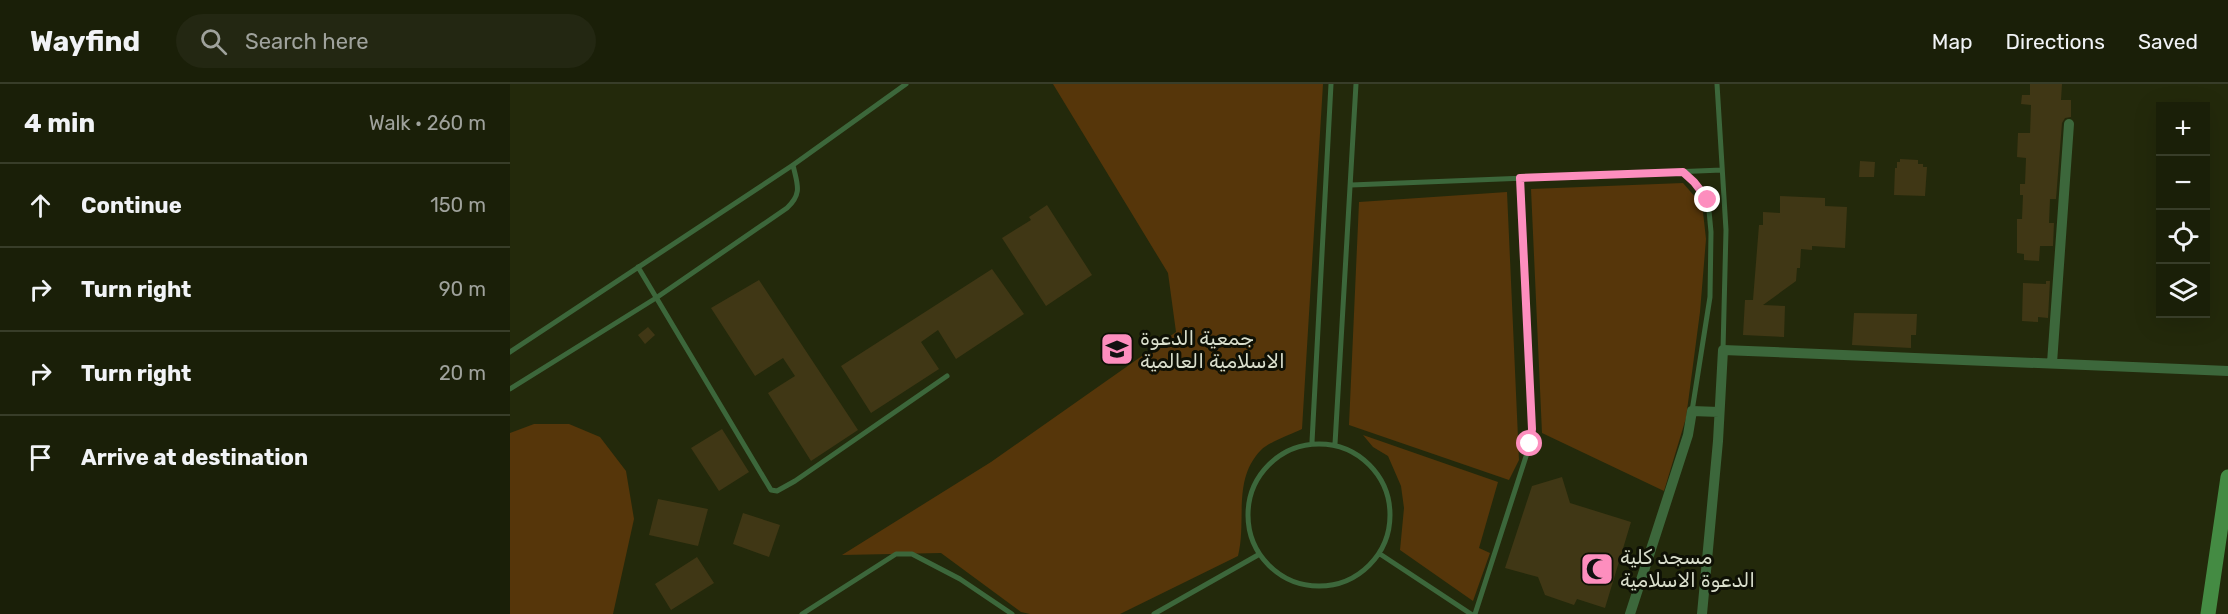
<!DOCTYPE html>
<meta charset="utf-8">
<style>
body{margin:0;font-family:Rubik,"Noto Naskh Arabic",sans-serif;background:#232712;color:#f1f3f6}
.controls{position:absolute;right:18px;top:18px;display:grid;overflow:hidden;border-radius:0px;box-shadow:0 6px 24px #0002}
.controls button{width:54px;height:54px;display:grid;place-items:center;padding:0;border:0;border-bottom:2px solid #383d29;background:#1a1f08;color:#f1f3f6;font:30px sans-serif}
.stop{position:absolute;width:18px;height:18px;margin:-14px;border:4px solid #fd8ebe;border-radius:50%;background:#fff}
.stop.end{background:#fd8ebe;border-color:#fff;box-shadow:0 2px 6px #0008}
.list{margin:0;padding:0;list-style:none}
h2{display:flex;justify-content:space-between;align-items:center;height:78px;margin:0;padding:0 24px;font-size:26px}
h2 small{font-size:20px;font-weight:400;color:#9fa29c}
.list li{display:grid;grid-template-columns:39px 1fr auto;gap:18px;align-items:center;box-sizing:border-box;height:84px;padding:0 24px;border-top:2px solid #383d29}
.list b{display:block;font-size:22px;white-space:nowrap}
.list em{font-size:20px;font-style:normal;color:#9fa29c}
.icon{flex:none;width:33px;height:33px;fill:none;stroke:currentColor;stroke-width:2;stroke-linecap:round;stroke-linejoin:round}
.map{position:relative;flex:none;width:1718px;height:530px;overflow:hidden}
header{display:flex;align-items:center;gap:36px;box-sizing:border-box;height:84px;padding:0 30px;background:#1a1f08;border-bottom:2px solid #383d29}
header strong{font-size:28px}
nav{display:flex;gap:33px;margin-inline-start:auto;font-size:21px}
.search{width:420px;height:54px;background:#232712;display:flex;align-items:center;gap:15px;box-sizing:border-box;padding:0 21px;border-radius:33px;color:#9fa29c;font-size:22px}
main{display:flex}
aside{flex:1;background:#1a1f08}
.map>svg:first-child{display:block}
</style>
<header>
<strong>Wayfind</strong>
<div class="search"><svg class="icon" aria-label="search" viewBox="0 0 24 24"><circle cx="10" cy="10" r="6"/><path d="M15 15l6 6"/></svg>Search here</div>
<nav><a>Map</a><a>Directions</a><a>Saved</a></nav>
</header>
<main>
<aside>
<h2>4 min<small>Walk · 260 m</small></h2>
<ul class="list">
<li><svg class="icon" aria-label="ahead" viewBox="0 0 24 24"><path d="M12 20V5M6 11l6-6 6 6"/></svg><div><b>Continue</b></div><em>150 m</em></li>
<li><svg class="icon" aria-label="right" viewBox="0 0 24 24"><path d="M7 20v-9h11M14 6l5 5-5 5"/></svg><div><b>Turn right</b></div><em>90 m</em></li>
<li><svg class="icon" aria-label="right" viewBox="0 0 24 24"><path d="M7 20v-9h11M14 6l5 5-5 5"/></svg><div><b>Turn right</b></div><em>20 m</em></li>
<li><svg class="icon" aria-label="arrive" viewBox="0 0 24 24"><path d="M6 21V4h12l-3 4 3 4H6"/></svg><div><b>Arrive at destination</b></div></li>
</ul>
</aside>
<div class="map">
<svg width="1718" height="530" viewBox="0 0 1718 530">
<rect width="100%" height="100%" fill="#23290b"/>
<!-- green -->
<path fill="#56360a" d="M 543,0 L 813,0 L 792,345 C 782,350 759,358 751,366 C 722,396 737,436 728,472 L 610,530 L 520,530 L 511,528 L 431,469 L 332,471 L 481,378 L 666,248 L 658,189 Z
M 1173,99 L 1186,114 L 1193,128 L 1196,155 L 1190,228 L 1176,334 L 1154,407 L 1032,349 L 1021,105 Z
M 997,108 L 1009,376 L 999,396 L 839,341 L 849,118 Z
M 24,340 L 59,340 L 90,353 L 116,387 L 124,435 L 103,530 L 0,530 L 0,349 Z
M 853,351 L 988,398 L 969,464 L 980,469 L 963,517 L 890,466 L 894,424 L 891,402 L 878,372 L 863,363 Z"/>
<!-- building -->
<path fill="#403715" d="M 1520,0 L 1552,0 L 1551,16 L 1561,16 L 1561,33 L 1555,34 L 1552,39 L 1546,115 L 1540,115 L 1539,139 L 1544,139 L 1543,162 L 1530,162 L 1529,177 L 1514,176 L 1514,170 L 1507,169 L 1507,135 L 1512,135 L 1513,111 L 1510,111 L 1510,100 L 1515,100 L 1516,74 L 1507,73 L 1508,49 L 1520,49 L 1521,21 L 1511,20 L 1512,11 L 1520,11 Z
M 1390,75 L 1408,76 L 1408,80 L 1413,80 L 1413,83 L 1417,83 L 1415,112 L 1384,111 L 1385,84 L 1387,84 L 1387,78 L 1390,78 Z
M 1350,77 L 1365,78 L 1364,93 L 1349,93 Z
M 1270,112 L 1315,114 L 1315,122 L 1337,123 L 1335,164 L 1302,162 L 1302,166 L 1291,165 L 1290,184 L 1287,184 L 1286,197 L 1253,221 L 1275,222 L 1274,253 L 1233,251 L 1235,216 L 1243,216 L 1249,141 L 1253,141 L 1253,128 L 1270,129 Z
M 537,121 L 582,191 L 536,222 L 492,154 L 521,136 L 519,133 Z
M 482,185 L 514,230 L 446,275 L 428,246 L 411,258 L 429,285 L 361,329 L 331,282 Z
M 249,196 L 348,346 L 301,377 L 258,309 L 285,292 L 273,274 L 245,292 L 201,224 Z
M 1536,197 L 1540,197 L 1538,234 L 1528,233 L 1528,238 L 1512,237 L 1513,199 L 1536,200 Z
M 1344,229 L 1407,230 L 1406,251 L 1401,251 L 1401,264 L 1342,261 Z
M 138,243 L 145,251 L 135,260 L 128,251 Z
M 212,345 L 239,388 L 209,407 L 181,364 Z
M 1052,393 L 1060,419 L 1121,438 L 1095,524 L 1067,515 L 1064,521 L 1035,511 L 1028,493 L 995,484 L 1022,402 Z
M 148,415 L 198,425 L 188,462 L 139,451 Z
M 233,429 L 270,441 L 259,473 L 223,460 Z
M 187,473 L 204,499 L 161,526 L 145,500 Z"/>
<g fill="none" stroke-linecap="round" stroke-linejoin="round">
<!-- lane -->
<path stroke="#3c673b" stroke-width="5" d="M 1207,0 L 1216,146 L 1213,266
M 1173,88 L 1190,105 L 1198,116 L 1201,148 L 1200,213 L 1182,327
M 841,101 L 1212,86
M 128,183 L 261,406 L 267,407 L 285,397 L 437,292
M 0,268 L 283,81 L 396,0
M 0,305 L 146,214 L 277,124 C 293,109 287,100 283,81
M 802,358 L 821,0
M738 431a71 71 0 1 1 142 0a71 71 0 1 1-142 0Z
M 825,360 L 846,0
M 870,470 L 961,530
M 292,530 L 386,470 L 402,470 L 450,495 L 502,530
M 644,530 L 748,471
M 965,530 L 1020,360 L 1022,345 L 1010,94"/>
<!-- street -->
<path stroke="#3c673b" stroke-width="10" d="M 1542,279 L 1559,40
M 1120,530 L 1178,351 L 1182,327 L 1209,328
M 1192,530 L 1208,357 L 1213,266 L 1718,287"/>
<!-- secondary -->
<path stroke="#448b43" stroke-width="15" d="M 1698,530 L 1718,393"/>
</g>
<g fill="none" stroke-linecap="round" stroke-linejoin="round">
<!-- route -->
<path stroke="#fd8ebe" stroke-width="8" d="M 1020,360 L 1022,345 L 1010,94 L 1173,88 L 1184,98 L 1198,116"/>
</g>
<!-- icons -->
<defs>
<g id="university-square" transform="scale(1.725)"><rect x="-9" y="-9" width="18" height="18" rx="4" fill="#fd8ebe" stroke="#0e1005"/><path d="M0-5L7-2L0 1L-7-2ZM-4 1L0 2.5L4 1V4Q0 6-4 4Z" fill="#111"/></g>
<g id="mosque-square" transform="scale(1.725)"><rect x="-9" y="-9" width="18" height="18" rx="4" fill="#fd8ebe" stroke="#0e1005"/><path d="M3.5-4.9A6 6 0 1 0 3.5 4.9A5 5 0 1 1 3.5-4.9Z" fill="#111"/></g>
</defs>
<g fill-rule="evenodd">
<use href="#university-square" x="607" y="265"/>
<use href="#mosque-square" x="1087" y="485"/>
</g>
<g text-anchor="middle" stroke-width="6" stroke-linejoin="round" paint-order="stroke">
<!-- poi labels -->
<g font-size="20" fill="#d9decc" stroke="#0e1005" text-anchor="start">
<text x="630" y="261">جمعية الدعوة<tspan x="630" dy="23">الاسلامية العالمية</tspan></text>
<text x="1110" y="480">مسجد كلية<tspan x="1110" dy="23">الدعوة الاسلامية</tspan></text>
</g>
</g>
</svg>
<div class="controls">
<button>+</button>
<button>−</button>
<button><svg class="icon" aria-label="locate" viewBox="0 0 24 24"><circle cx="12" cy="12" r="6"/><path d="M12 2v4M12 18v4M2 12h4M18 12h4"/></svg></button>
<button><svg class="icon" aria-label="layers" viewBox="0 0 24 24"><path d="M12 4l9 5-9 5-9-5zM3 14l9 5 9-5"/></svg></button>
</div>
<div class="stop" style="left:1020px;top:360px"></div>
<div class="stop end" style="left:1198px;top:116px"></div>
</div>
</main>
